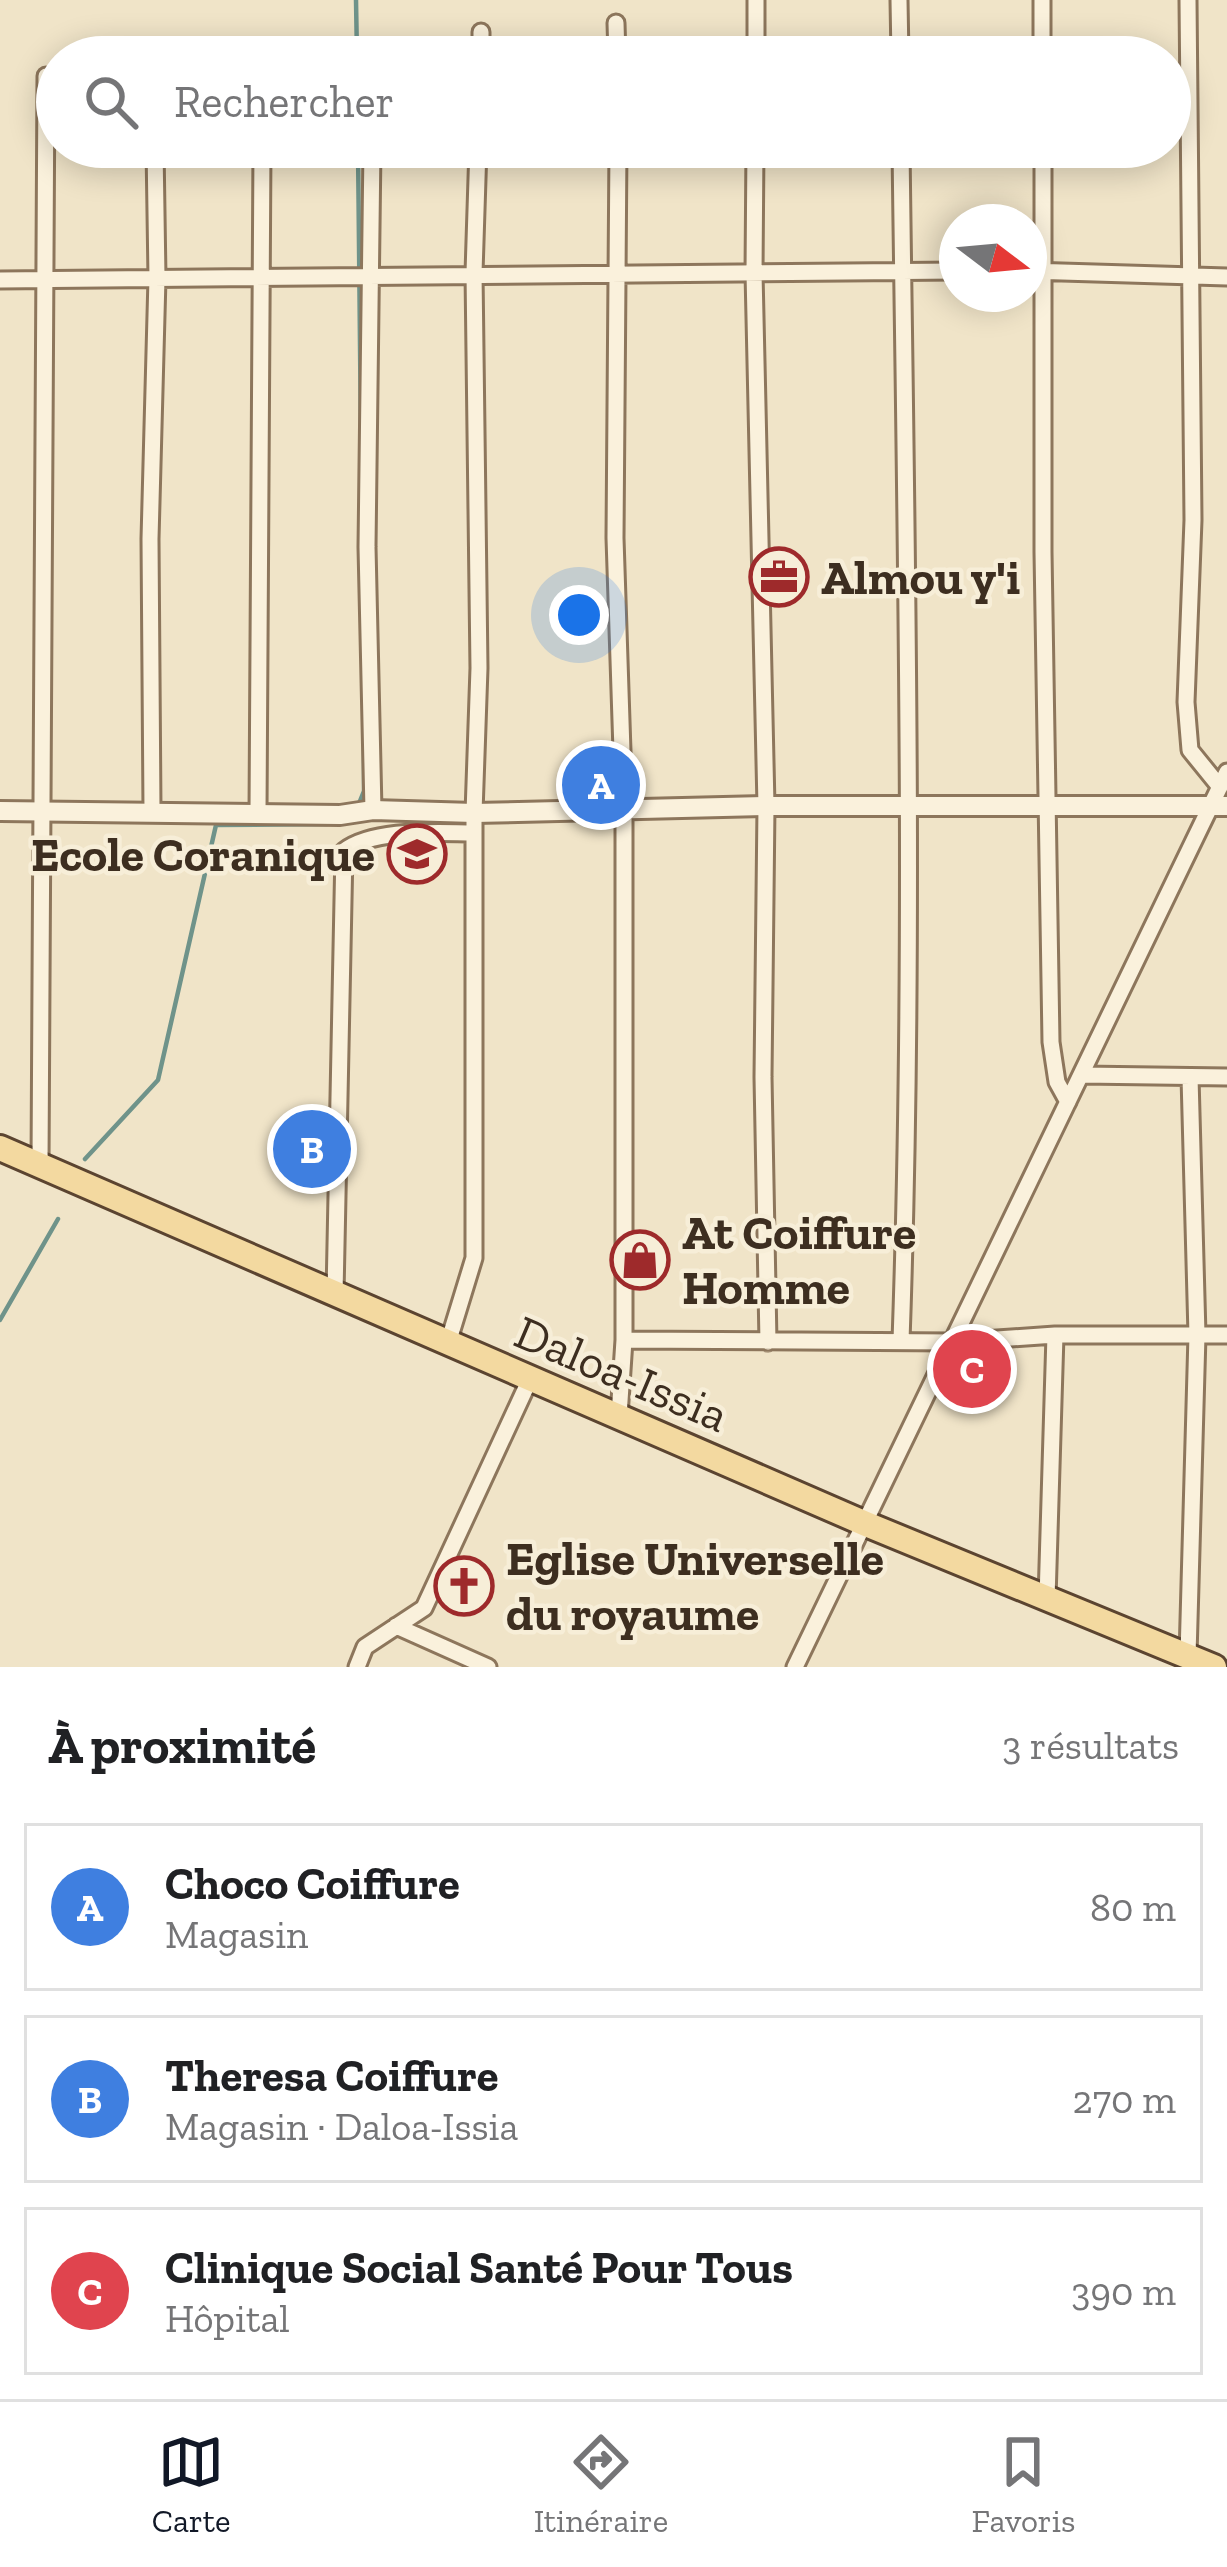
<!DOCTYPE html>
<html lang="fr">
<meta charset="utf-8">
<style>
body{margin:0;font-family:"Zilla Slab",serif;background:#f2f2f2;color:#202124}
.compass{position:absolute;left:939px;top:204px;width:108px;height:108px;border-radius:50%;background:#fff;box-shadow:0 6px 30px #0003;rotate:106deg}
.you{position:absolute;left:579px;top:615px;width:42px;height:42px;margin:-30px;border:9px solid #fff;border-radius:50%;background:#1a73e8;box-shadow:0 0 0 18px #1a73e833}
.badge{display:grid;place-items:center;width:78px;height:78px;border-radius:50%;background:#111827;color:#fff;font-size:39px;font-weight:700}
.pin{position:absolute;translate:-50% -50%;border:6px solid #fff;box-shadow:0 3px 12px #0006}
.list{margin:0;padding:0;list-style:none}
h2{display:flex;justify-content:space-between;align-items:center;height:156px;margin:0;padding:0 48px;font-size:51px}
h2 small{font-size:39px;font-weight:400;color:#757577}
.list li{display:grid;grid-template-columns:78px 1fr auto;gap:36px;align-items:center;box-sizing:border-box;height:168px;margin:0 24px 24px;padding:0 24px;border:3px solid #e0e0e0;border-radius:0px}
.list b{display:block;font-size:45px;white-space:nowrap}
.list p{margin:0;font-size:39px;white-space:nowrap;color:#757577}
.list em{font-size:39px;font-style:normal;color:#757577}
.icon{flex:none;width:66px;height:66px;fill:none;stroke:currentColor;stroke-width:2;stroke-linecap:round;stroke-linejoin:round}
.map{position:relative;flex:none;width:1227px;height:1667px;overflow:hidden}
.search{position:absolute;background:#fff;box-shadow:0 6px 30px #0003;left:36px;right:36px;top:36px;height:132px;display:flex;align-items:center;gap:30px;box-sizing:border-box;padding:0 42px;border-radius:66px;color:#757577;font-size:45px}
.sheet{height:732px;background:#fff}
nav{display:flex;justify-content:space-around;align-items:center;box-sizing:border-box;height:168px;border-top:3px solid #e0e0e0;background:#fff;font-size:33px;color:#757577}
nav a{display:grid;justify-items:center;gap:6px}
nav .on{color:#111827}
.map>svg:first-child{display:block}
</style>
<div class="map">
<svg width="1227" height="1667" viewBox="0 0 1227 1667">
<rect width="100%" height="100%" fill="#f0e4c8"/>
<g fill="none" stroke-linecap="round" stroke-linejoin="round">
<!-- stream -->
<path stroke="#6f938a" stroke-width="4.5" d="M 356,0 L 357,57
M 358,147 L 361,441
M 358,806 L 364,791 L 364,735
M 85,1159 L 158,1080 L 216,825 L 327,824
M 0,1320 L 58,1219"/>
<!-- minor casing -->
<g stroke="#8d765c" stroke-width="21">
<path id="minor" d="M 899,0 L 900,57
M 1042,0 L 1042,57
M 1188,0 L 1193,520 L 1186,702 L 1190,750 L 1220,787
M 616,23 L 617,57
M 481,57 L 481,32
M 756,57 L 756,0
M 372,147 L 367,547 L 373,810
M 618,147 L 615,538 L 624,812 L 624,1340 L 619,1416
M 755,147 L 754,273 L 766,806 L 763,1077 L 768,1342
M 901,147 C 906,546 915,942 901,1341
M 1043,147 L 1043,552 L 1051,1042 L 1057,1082 L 1068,1102
M 1029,271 L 1227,277
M 0,280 L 957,271
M 152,810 L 150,539 L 157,278 L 155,147
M 258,812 L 262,147
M 1082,1075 L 1227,1077
M 40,1165 L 46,76
M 335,1294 L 344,851 C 374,828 438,833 474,833
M 624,1340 L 954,1342 L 1055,1335 L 1227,1335
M 448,1343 L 474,1258 L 474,813 L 479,668 L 474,273 L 478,147
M 1047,1599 L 1055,1335
M 396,1626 L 488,1667
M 1188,1656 L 1197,1335 L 1190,1077
M 357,1667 L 365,1647 L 424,1608 L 530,1379
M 795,1667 L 1227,772"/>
</g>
<!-- tertiary casing -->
<g stroke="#8d765c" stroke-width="24">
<path id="tertiary" d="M 0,811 L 340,815 L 373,810 L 474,813 L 766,806 L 1227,806"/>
</g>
<!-- primary casing -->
<g stroke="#5b4430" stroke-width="30">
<path id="primary" d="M 0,1148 L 866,1524 L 1214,1667"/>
</g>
<!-- minor -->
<use href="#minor" stroke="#faf1dc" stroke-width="15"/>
<!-- tertiary -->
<use href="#tertiary" stroke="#faf1dc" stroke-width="18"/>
<!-- primary -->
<use href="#primary" stroke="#f3d9a0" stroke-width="24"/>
</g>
<!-- icons -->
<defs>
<g id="office-ring" transform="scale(3)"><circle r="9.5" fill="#f7eed8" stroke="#9e2a2b" stroke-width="1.5"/><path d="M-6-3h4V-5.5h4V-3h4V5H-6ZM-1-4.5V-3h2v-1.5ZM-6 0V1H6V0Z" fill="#9e2a2b"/></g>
<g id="school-ring" transform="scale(3)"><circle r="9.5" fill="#f7eed8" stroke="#9e2a2b" stroke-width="1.5"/><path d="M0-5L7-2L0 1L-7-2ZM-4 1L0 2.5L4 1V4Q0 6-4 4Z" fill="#9e2a2b"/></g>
<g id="shop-ring" transform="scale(3)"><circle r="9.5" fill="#f7eed8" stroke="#9e2a2b" stroke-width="1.5"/><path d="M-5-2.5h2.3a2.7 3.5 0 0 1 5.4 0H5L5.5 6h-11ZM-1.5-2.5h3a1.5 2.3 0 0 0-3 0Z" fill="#9e2a2b"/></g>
<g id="church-ring" transform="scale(3)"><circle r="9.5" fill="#f7eed8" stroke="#9e2a2b" stroke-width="1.5"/><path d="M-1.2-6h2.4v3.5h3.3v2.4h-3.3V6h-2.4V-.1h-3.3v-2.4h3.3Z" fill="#9e2a2b"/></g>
</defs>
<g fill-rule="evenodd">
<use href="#office-ring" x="779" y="577"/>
<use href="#school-ring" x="417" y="854"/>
<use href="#shop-ring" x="640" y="1260"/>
<use href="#church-ring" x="464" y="1586"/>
</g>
<g text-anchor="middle" stroke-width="9" stroke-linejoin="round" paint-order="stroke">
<!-- poi labels -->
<g font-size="48" font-weight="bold" fill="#3d2e20" stroke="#f7eed8" text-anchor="start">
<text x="821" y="594">Almou y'i</text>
<text x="375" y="871" text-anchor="end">Ecole Coranique</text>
<text x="682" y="1249">At Coiffure<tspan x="682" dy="55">Homme</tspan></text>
<text x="506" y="1575">Eglise Universelle<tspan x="506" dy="55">du royaume</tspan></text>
</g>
<!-- street labels -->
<g font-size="48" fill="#3d2e20" stroke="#f7eed8">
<text transform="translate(622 1373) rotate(23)" y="17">Daloa-Issia</text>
</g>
</g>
</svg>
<svg class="compass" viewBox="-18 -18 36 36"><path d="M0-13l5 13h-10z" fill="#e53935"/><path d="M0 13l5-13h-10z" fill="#757577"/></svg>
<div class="you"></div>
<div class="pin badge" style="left:601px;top:785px;background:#3f7fe0">A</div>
<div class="pin badge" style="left:312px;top:1149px;background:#3f7fe0">B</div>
<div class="pin badge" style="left:972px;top:1369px;background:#e0444e">C</div>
<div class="search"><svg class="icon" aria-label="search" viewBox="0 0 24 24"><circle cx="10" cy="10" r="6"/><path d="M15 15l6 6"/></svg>Rechercher</div>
</div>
<section class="sheet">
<h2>À proximité<small>3 résultats</small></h2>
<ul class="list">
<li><span class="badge" style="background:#3f7fe0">A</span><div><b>Choco Coiffure</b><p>Magasin</p></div><em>80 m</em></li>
<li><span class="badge" style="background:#3f7fe0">B</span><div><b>Theresa Coiffure</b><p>Magasin · Daloa-Issia</p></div><em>270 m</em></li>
<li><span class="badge" style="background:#e0444e">C</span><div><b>Clinique Social Santé Pour Tous</b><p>Hôpital</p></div><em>390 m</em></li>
</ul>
</section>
<nav>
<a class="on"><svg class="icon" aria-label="map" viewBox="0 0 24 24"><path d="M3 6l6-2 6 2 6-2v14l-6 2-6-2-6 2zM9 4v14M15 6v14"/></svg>Carte</a>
<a><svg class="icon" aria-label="directions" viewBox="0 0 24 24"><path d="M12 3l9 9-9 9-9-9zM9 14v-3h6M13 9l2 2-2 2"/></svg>Itinéraire</a>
<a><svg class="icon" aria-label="saved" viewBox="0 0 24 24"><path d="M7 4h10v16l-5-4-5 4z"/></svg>Favoris</a>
</nav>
